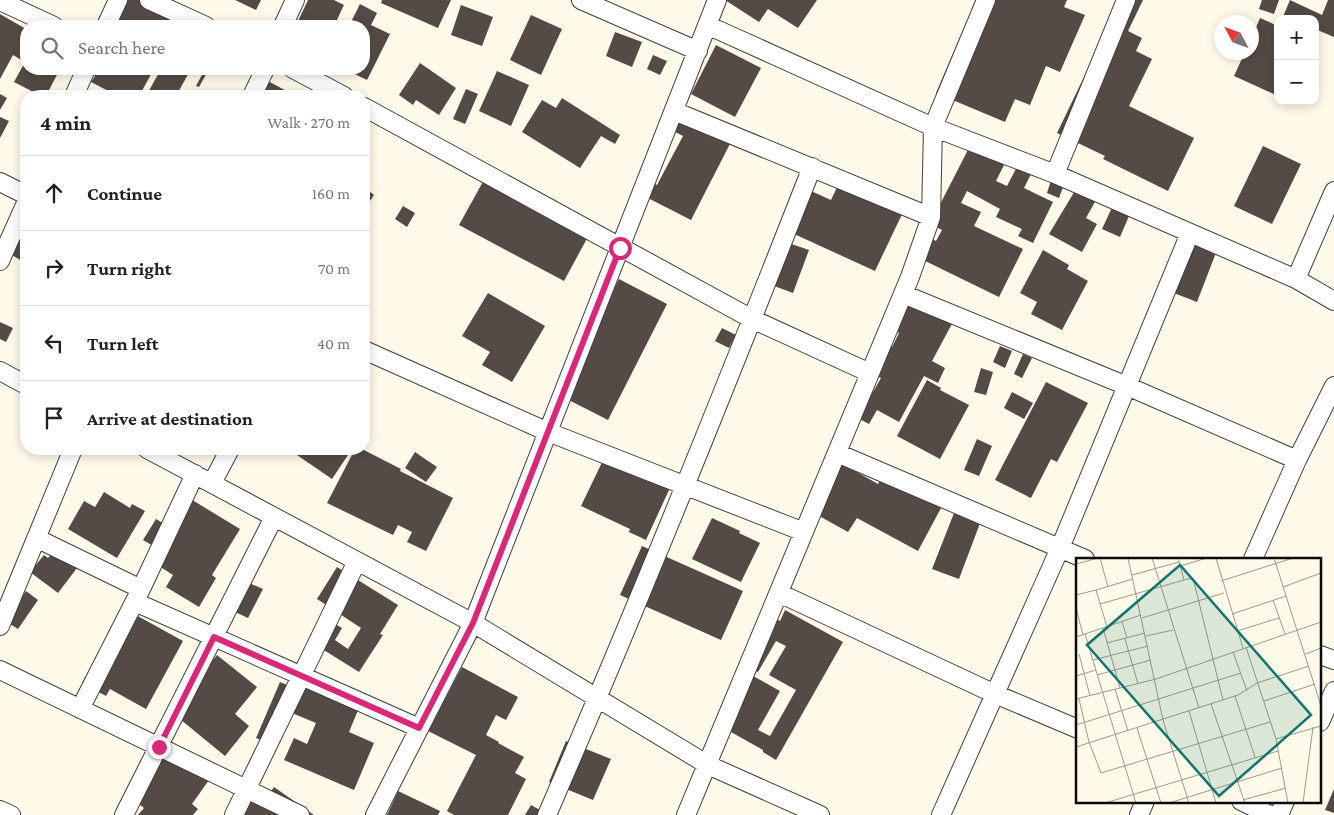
<!DOCTYPE html>
<meta charset="utf-8">
<style>
body{margin:0;font-family:"Crimson Pro",serif;background:#f2f2f2;color:#202124}
.controls{position:absolute;right:15px;top:15px;display:grid;overflow:hidden;border-radius:10px;box-shadow:0 2px 12px #0003}
.controls button{width:45px;height:45px;display:grid;place-items:center;padding:0;border:0;border-bottom:1px solid #e0e0e0;background:#fff;color:#202124;font:25px sans-serif}
.compass{position:absolute;left:1214px;top:15px;width:45px;height:45px;border-radius:50%;background:#fff;box-shadow:0 2px 12px #0003;rotate:311deg}
.stop{position:absolute;width:15px;height:15px;margin:-11px;border:4px solid #db2777;border-radius:50%;background:#fff}
.stop.end{background:#db2777;border-color:#fff;box-shadow:0 1px 5px #0008}
.list{margin:0;padding:0;list-style:none}
h2{display:flex;justify-content:space-between;align-items:center;height:65px;margin:0;padding:0 20px;font-size:21px}
h2 small{font-size:16px;font-weight:400;color:#757577}
.list li{display:grid;grid-template-columns:32px 1fr auto;gap:15px;align-items:center;box-sizing:border-box;height:75px;padding:0 20px;border-top:1px solid #e0e0e0}
.list b{display:block;font-size:19px;white-space:nowrap}
.list em{font-size:16px;font-style:normal;color:#757577}
.icon{flex:none;width:28px;height:28px;fill:none;stroke:currentColor;stroke-width:2;stroke-linecap:round;stroke-linejoin:round}
.map{position:relative;flex:none;width:1334px;height:815px;overflow:hidden}
.search{position:absolute;background:#fff;box-shadow:0 2px 12px #0003;left:20px;top:20px;width:350px;height:55px;display:flex;align-items:center;gap:12px;box-sizing:border-box;padding:0 18px;border-radius:20px;color:#757577;font-size:19px}
.panel{position:absolute;background:#fff;box-shadow:0 2px 12px #0003;left:20px;top:90px;width:350px;height:365px;border-radius:20px}
.map>svg:first-child{display:block}
</style>
<div class="map">
<svg width="1334" height="815" viewBox="0 0 1334 815">
<rect width="100%" height="100%" fill="#fffae9"/>
<!-- building -->
<path fill="#544b46" d="M 119,0 L 147,0 L 173,13 L 166,26 L 105,26 Z
M 235,0 L 261,0 L 256,10 Z
M 308,0 L 334,0 L 344,5 L 334,26 L 308,26 L 298,21 Z
M 382,0 L 451,0 L 438,28 L 381,3 Z
M 725,0 L 817,0 L 798,28 L 768,9 L 759,22 Z
M 989,0 L 1067,0 L 1064,7 L 1085,15 L 1060,72 L 1046,66 L 1030,105 L 1015,99 L 1005,122 L 936,93 L 966,23 L 977,27 Z
M 1121,0 L 1143,0 L 1128,31 L 1142,38 L 1136,51 L 1152,59 L 1129,106 L 1194,138 L 1168,191 L 1103,159 L 1105,156 L 1057,133 Z
M 1262,0 L 1279,0 L 1274,14 L 1259,9 Z
M 1290,0 L 1322,15 L 1328,0 L 1334,0 L 1334,37 L 1315,29 L 1315,19 L 1282,19 Z
M 360,4 L 377,13 L 371,25 L 390,34 L 367,80 L 344,69 L 364,69 L 364,26 L 349,26 Z
M 461,5 L 493,17 L 482,46 L 451,35 Z
M 0,14 L 26,29 L 26,69 L 60,69 L 46,96 L 41,96 L 14,82 L 25,62 L 13,55 L 0,79 Z
M 531,15 L 562,29 L 541,75 L 510,60 Z
M 1260,18 L 1278,26 L 1278,96 L 1234,76 L 1245,52 L 1252,52 L 1252,37 Z
M 615,32 L 642,42 L 632,67 L 606,56 Z
M 716,45 L 761,68 L 735,117 L 691,94 Z
M 653,55 L 667,61 L 660,75 L 647,69 Z
M 420,63 L 456,88 L 439,115 L 416,100 L 413,105 L 399,95 Z
M 87,69 L 154,69 L 139,96 L 118,96 L 91,82 L 95,76 L 86,71 Z
M 161,69 L 191,69 L 176,96 L 146,96 Z
M 194,69 L 209,69 L 199,87 L 196,86 L 203,73 Z
M 497,71 L 529,85 L 511,126 L 479,111 Z
M 266,80 L 296,96 L 257,96 Z
M 466,89 L 478,94 L 465,124 L 453,119 Z
M 0,94 L 7,98 L 0,110 Z
M 562,98 L 620,135 L 615,144 L 601,136 L 580,168 L 522,132 L 542,100 L 556,108 Z
M 679,110 L 733,138 L 691,220 L 642,195 L 649,181 L 657,185 L 683,136 L 669,129 Z
M 0,117 L 9,121 L 0,138 Z
M 973,140 L 1008,157 L 996,181 L 1007,186 L 1020,161 L 1034,168 L 1024,188 L 1053,202 L 1033,243 L 1018,236 L 1022,229 L 996,217 L 1000,209 L 967,191 L 961,203 L 981,212 L 974,226 L 1023,249 L 999,297 L 917,257 L 927,236 L 936,241 L 942,230 L 930,224 Z
M 1263,146 L 1301,164 L 1272,224 L 1234,206 Z
M 1052,177 L 1065,182 L 1059,198 L 1047,193 Z
M 485,178 L 590,233 L 564,281 L 459,225 Z
M 840,181 L 904,210 L 875,271 L 781,228 L 800,186 L 831,200 Z
M 364,187 L 374,195 L 364,210 Z
M 1076,189 L 1096,200 L 1086,218 L 1097,224 L 1082,252 L 1049,234 Z
M 1115,201 L 1132,209 L 1120,237 L 1102,229 Z
M 403,206 L 415,213 L 407,227 L 395,219 Z
M 26,207 L 26,263 L 1,249 Z
M 1183,231 L 1219,245 L 1197,302 L 1161,288 Z
M 774,238 L 809,250 L 793,293 L 758,280 Z
M 1043,250 L 1069,265 L 1067,269 L 1088,281 L 1062,330 L 1031,314 L 1037,302 L 1020,293 Z
M 619,279 L 667,304 L 608,420 L 559,395 Z
M 488,293 L 545,326 L 512,382 L 482,365 L 490,352 L 462,336 Z
M 903,295 L 953,322 L 932,361 L 945,368 L 938,383 L 924,376 L 899,422 L 877,410 L 869,424 L 850,414 L 865,387 L 873,392 L 881,378 L 868,371 L 883,343 L 892,347 L 899,333 L 886,326 Z
M 0,322 L 13,328 L 6,342 L 0,339 Z
M 722,328 L 736,335 L 729,348 L 715,341 Z
M 1000,346 L 1012,351 L 1005,368 L 993,362 Z
M 1023,354 L 1032,358 L 1022,378 L 1014,374 Z
M 981,368 L 993,372 L 986,395 L 974,392 Z
M 927,380 L 941,388 L 940,390 L 969,405 L 940,459 L 897,436 Z
M 1046,382 L 1088,403 L 1057,462 L 1051,459 L 1031,498 L 995,480 Z
M 1012,392 L 1033,403 L 1024,419 L 1004,408 Z
M 977,439 L 992,446 L 979,476 L 964,470 Z
M 297,449 L 352,449 L 332,479 L 294,453 Z
M 355,449 L 362,449 L 401,469 L 400,471 L 453,498 L 426,551 L 407,542 L 412,532 L 398,525 L 393,535 L 327,503 Z
M 415,452 L 437,467 L 426,482 L 405,468 Z
M 605,456 L 669,490 L 646,540 L 629,532 L 630,529 L 581,506 Z
M 839,462 L 878,484 L 883,474 L 941,508 L 918,551 L 857,518 L 848,532 L 812,512 Z
M 104,492 L 130,508 L 132,504 L 145,511 L 117,558 L 68,529 L 84,501 L 95,507 Z
M 189,498 L 240,529 L 212,575 L 216,578 L 199,607 L 166,587 L 173,575 L 148,559 L 155,547 L 143,540 L 156,519 L 171,528 Z
M 956,508 L 982,518 L 959,579 L 932,569 Z
M 712,518 L 740,531 L 739,533 L 760,543 L 741,582 L 692,559 Z
M 642,546 L 743,591 L 721,640 L 620,595 Z
M 57,547 L 80,564 L 58,593 L 30,572 L 44,555 L 48,558 Z
M 337,567 L 398,605 L 380,634 L 383,635 L 359,672 L 319,647 L 327,619 L 342,628 L 335,640 L 348,649 L 361,628 L 317,599 Z
M 247,582 L 263,589 L 248,618 L 233,611 Z
M 26,591 L 38,600 L 18,629 L 5,621 Z
M 125,609 L 183,641 L 146,709 L 110,689 L 106,696 L 82,683 L 106,639 Z
M 785,610 L 843,642 L 776,760 L 763,752 L 763,750 L 715,723 L 744,671 L 780,691 L 758,730 L 770,736 L 796,690 L 769,675 L 786,646 L 776,641 L 758,672 L 743,664 L 771,616 L 780,621 Z
M 217,655 L 257,687 L 235,714 L 249,726 L 225,756 L 175,715 L 191,687 Z
M 462,667 L 518,697 L 506,720 L 496,715 L 486,735 L 499,742 L 498,743 L 524,757 L 515,773 L 526,779 L 508,815 L 454,815 L 447,811 L 476,755 L 428,731 Z
M 300,677 L 361,703 L 349,732 L 374,743 L 354,790 L 284,760 L 294,738 L 307,744 L 316,723 L 292,713 L 277,747 L 256,738 L 280,682 L 295,688 Z
M 566,741 L 611,759 L 593,800 L 549,782 Z
M 164,746 L 209,780 L 192,804 L 198,809 L 193,815 L 138,815 L 144,808 L 127,795 Z
M 246,787 L 265,800 L 274,787 L 314,815 L 227,815 Z
M 1334,789 L 1334,813 L 1325,810 Z
M 398,791 L 440,811 L 438,815 L 387,815 Z
M 531,805 L 549,815 L 525,815 Z"/>
<g fill="none" stroke-linecap="round" stroke-linejoin="round">
<!-- street casing -->
<g stroke="#3e3e3e" stroke-width="20">
<path id="street" d="M 149,0 L 206,26
M 581,0 L 698,51
M 0,1 L 54,26
M 707,25 L 933,127 L 1055,174 L 1296,279 L 1334,301
M 106,26 L 118,0
M 283,26 L 295,0
M 293,69 L 344,96
M 74,96 L 86,69
M 252,96 L 265,69
M 364,107 L 752,319 L 870,373
M 674,111 L 931,217
M 1055,174 L 1126,0
M 0,182 L 26,195
M 0,261 L 26,203
M 1296,279 L 1334,191
M 903,294 L 1127,386 L 1297,460
M 364,350 L 548,432 L 804,532
M 0,371 L 26,385
M 147,449 L 473,623 L 708,765 L 820,815
M 837,453 L 1085,559
M 212,483 L 230,449
M 36,538 L 141,589
M 1253,559 L 1297,460 L 1334,386
M 779,593 L 995,694 L 1078,729
M 135,602 L 419,728
M 0,626 L 73,449
M 1320,655 L 1334,660
M 0,670 L 300,815
M 80,709 L 141,589 L 195,474
M 1320,722 L 1334,691
M 1241,801 L 1270,815
M 0,810 L 11,815
M 124,815 L 274,517
M 234,815 L 357,561
M 375,815 L 473,623 L 717,0
M 547,815 C 640,601 727,384 812,167
M 686,815 L 910,277 L 931,217 L 933,127 L 986,0
M 941,815 L 1060,548 L 1190,233
M 1139,815 L 1145,801
M 1279,815 L 1285,801"/>
</g>
<!-- street -->
<use href="#street" stroke="#fff" stroke-width="18"/>
</g>
<g fill="none" stroke-linecap="round" stroke-linejoin="round">
<!-- route -->
<path stroke="#db2777" stroke-width="6" d="M 159,747 L 214,637 L 419,728 L 473,623 L 620,248"/>
</g>
<!-- overview -->
<g transform="translate(1076 558)">
<rect width="245" height="245" fill="#fffae9"/>
<path fill="none" stroke="#9d9a90" stroke-width="1" d="M 24,0 L 32,29M 52,0 L 87,162 L 113,245M 76,0 L 123,150M 140,0 L 167,90M 198,0 L 245,148M 0,6 L 22,0M 104,8 L 131,0M 56,17 L 103,4M 108,22 L 117,20 L 147,142M 145,23 L 217,0M 207,29 L 245,15M 0,37 L 20,32M 197,42 L 209,76M 24,46 L 108,22 L 102,0M 0,50 L 7,77M 156,56 L 210,38M 66,60 L 148,35M 46,64 L 51,80M 31,69 L 20,32 L 57,21M 27,70 L 44,130M 161,73 L 203,60M 9,76 L 60,245M 70,78 L 97,72M 0,79 L 65,57M 49,81 L 62,126M 31,85 L 69,75M 170,89 L 200,181 L 212,245M 157,94 L 171,133M 3,96 L 14,138M 230,96 L 245,90M 17,102 L 72,88M 21,117 L 75,102M 0,118 L 20,112M 39,131 L 52,173M 159,138 L 179,199M 0,141 L 80,121 L 245,64M 3,141 L 13,184 L 25,215 L 194,164M 188,143 L 239,126M 135,146 L 169,245M 113,153 L 140,245M 0,167 L 165,115M 61,170 L 85,245M 200,181 L 245,168M 0,189 L 162,137 L 181,125 L 233,108M 167,242 L 210,230M 29,245 L 202,193M 93,245 L 206,210M 227,245 L 237,169"/>
<path fill="#0f766e" fill-opacity="0.15" stroke="#0f766e" stroke-width="2.5" d="M 104,7 L 235,157 L 143,238 L 11,87 Z"/>
<rect width="245" height="245" fill="none" stroke="#0b0b0b" stroke-width="2.5"/>
</g>
</svg>
<div class="controls">
<button>+</button>
<button>−</button>
</div>
<svg class="compass" viewBox="-18 -18 36 36"><path d="M0-13l5 13h-10z" fill="#e53935"/><path d="M0 13l5-13h-10z" fill="#757577"/></svg>
<div class="stop" style="left:620px;top:248px"></div>
<div class="stop end" style="left:159px;top:747px"></div>
<div class="search"><svg class="icon" aria-label="search" viewBox="0 0 24 24"><circle cx="10" cy="10" r="6"/><path d="M15 15l6 6"/></svg>Search here</div>
<section class="panel">
<h2>4 min<small>Walk · 270 m</small></h2>
<ul class="list">
<li><svg class="icon" aria-label="ahead" viewBox="0 0 24 24"><path d="M12 20V5M6 11l6-6 6 6"/></svg><div><b>Continue</b></div><em>160 m</em></li>
<li><svg class="icon" aria-label="right" viewBox="0 0 24 24"><path d="M7 20v-9h11M14 6l5 5-5 5"/></svg><div><b>Turn right</b></div><em>70 m</em></li>
<li><svg class="icon" aria-label="left" viewBox="0 0 24 24"><path d="M17 20v-9H6M10 6l-5 5 5 5"/></svg><div><b>Turn left</b></div><em>40 m</em></li>
<li><svg class="icon" aria-label="arrive" viewBox="0 0 24 24"><path d="M6 21V4h12l-3 4 3 4H6"/></svg><div><b>Arrive at destination</b></div></li>
</ul>
</section>
</div>
